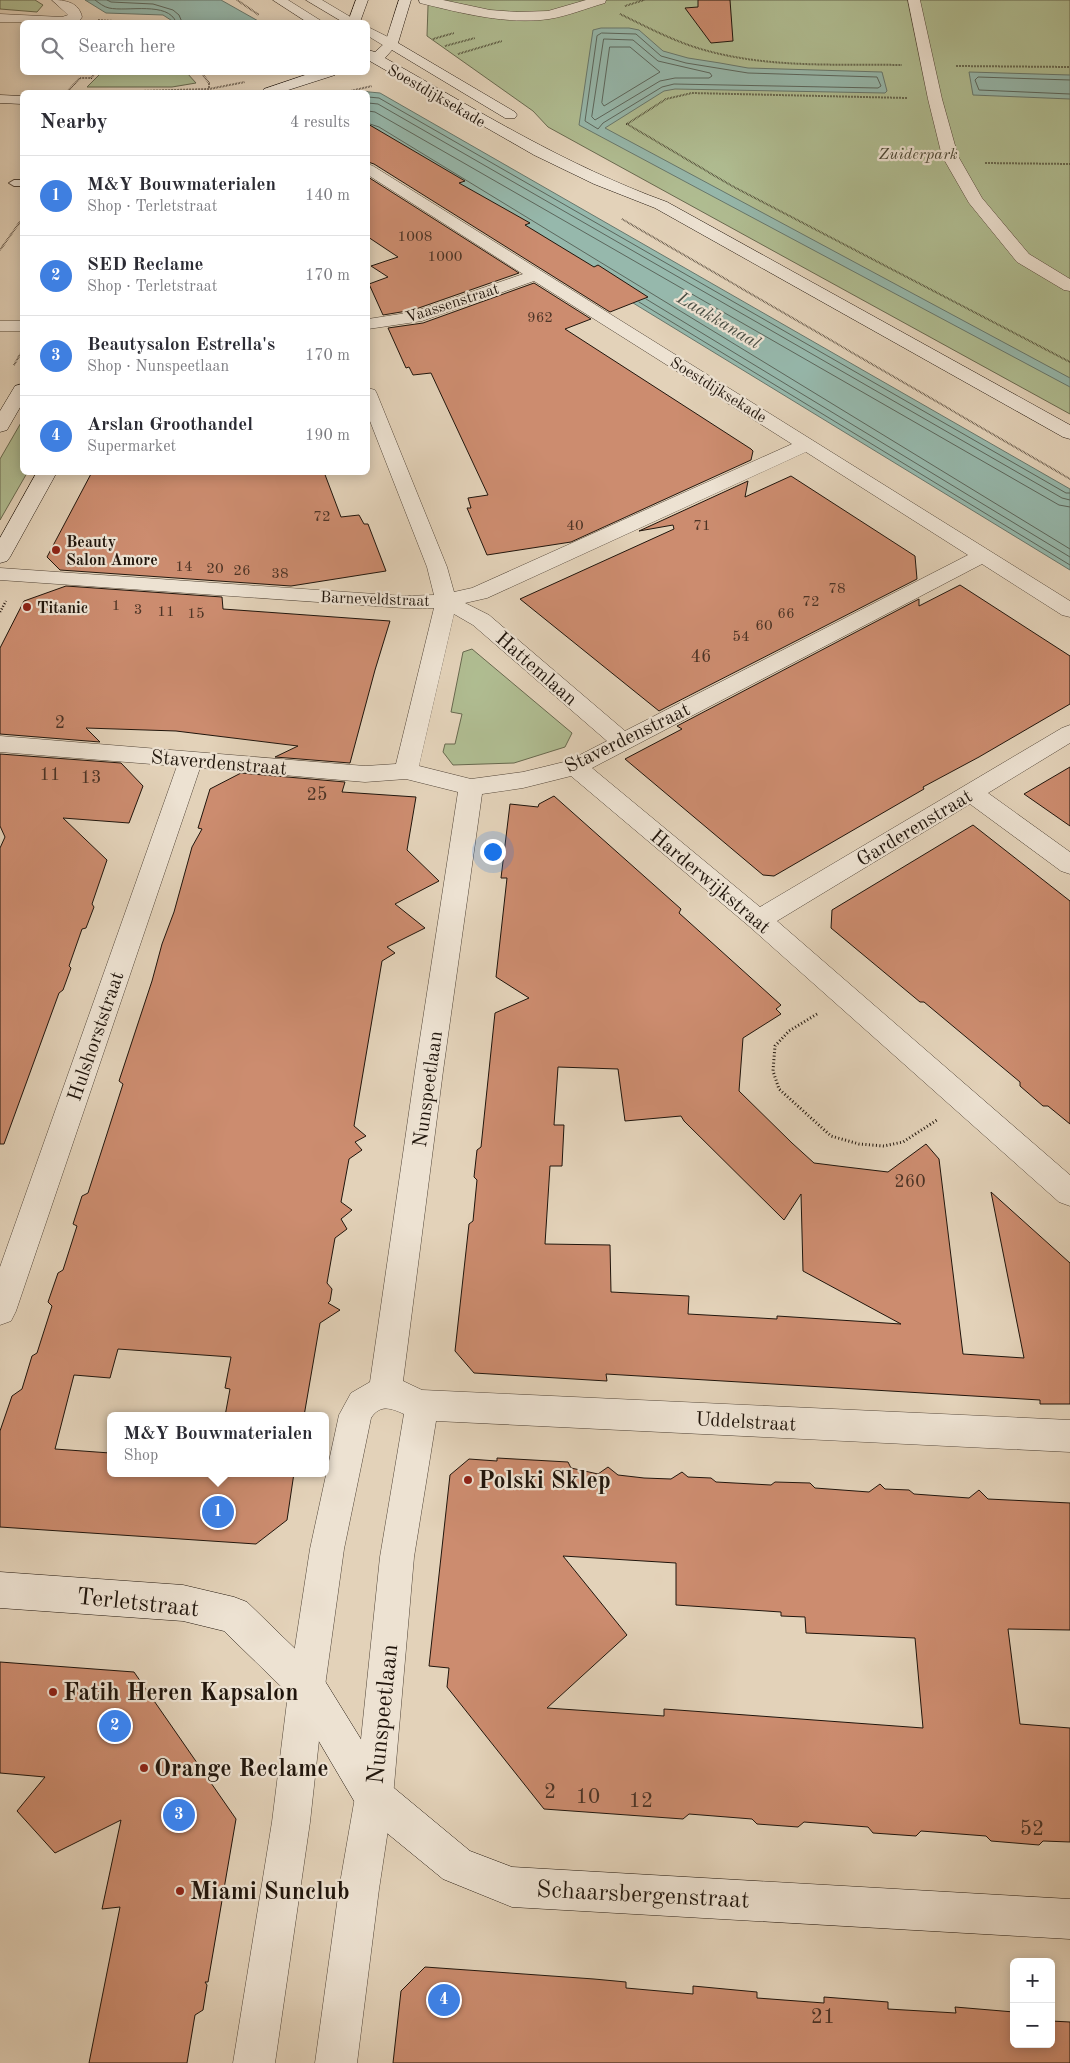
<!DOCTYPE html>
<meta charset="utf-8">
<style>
body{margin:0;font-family:"Old Standard TT",serif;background:#f2f2f3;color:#2b2b33}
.controls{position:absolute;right:15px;bottom:15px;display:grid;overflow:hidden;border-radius:8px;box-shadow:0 2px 12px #0003}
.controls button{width:45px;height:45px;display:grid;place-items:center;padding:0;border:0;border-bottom:1px solid #e1e1e2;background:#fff;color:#2b2b33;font:25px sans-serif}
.you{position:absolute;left:492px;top:851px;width:18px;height:18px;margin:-12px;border:4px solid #fff;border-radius:50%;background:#1a73e8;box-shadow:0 0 0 8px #1a73e833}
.badge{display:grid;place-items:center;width:32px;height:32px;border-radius:50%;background:#8f2418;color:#fff;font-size:16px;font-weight:700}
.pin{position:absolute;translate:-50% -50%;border:2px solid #fff;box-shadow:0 1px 5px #0006}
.popup{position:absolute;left:107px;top:1412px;width:222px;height:65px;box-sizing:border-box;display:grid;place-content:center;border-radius:8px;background:#fff;filter:drop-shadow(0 1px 4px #0005);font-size:16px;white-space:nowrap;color:#7c7c81}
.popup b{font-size:19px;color:#2b2b33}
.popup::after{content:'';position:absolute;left:50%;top:100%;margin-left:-10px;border:10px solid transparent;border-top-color:#fff}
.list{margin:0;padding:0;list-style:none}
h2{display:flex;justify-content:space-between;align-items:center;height:65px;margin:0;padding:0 20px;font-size:21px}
h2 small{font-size:16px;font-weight:400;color:#7c7c81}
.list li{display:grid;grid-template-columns:32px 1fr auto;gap:15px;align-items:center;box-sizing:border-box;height:80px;padding:0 20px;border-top:1px solid #e1e1e2}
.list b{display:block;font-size:19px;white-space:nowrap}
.list p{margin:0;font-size:16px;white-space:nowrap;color:#7c7c81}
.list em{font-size:16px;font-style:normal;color:#7c7c81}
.icon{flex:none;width:28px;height:28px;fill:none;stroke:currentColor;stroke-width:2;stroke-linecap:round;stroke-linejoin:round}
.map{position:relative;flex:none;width:1070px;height:2063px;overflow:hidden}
.search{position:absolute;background:#fff;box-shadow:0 2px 12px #0003;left:20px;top:20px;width:350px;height:55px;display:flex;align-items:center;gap:12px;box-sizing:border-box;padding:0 18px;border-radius:8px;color:#7c7c81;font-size:19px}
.panel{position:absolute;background:#fff;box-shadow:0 2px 12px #0003;left:20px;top:90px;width:350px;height:385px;border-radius:8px}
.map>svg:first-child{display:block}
</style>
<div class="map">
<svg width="1070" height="2063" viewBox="0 0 1070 2063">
<rect width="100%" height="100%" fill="#e3d2b9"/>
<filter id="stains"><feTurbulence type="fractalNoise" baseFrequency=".004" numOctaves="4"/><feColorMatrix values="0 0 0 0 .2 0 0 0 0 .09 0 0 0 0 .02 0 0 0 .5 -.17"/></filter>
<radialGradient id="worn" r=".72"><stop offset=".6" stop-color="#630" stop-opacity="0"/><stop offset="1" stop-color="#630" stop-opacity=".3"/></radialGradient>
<!-- green -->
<path fill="#b0bd92" stroke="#68694f" d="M 0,0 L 35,0 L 43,5 L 37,12 L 0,9 Z
M 430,0 L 1070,0 L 1070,414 L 548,127 L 533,111 L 427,36 L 428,6 Z
M 101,73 L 187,73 L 196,83 L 172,87 L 87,87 Z
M 22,421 L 22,472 L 27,473 L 0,520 L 0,459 Z
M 472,649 L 572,733 L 565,747 L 514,763 L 453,765 L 443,752 L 445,744 L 455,744 L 462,714 L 451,712 L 463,652 Z"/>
<!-- water -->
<path fill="#96b8ac" stroke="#67776c" d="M 85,0 L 221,0 L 260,22 L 174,22 L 163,15 L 106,13 Z
M 601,28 L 629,28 L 639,30 L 663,51 L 688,58 L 720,63 L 748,68 L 882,72 L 887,91 L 885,93 L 675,89 L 664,91 L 605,128 L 1070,378 L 1070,387 L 579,125 L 593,30 Z
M 969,72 L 1070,75 L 1070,99 L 973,95 Z
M 359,91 L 380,93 L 1070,489 L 1070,570 L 368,141 L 368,92 L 355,92 Z"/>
<!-- pier -->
<path fill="#e3d2b9" d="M 285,73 L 315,73 L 348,92 L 318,92 Z"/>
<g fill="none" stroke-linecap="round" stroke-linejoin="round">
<!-- shore -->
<path stroke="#5b665c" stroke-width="1" d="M 95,0 C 99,3 104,7 109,8 C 127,12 168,1 176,22
M 107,0 L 111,2 L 153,4 L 173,10 L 179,15 L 182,22
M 602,33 L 636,34 L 661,56 L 686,63 L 748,73 L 877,77 L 881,86 L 878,88 L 674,84 L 662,87 L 603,123 L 598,129 L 585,121 L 597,36 Z
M 604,39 L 633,40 L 658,61 L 710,73 L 712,76 L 709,78 L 675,78 L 660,81 L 595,120 L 592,117 Z
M 610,47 L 630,47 L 660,72 L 604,106 L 602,103 Z
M 1070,80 L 978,77 L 975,80 L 979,90 L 1070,94
M 368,97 L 379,98 L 1066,493 L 1070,493
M 368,103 L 378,104 L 1062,498 L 1070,500
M 368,111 L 375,112 L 1059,505 L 1070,507
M 370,124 L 379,127 L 1070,549
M 646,299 L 1070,557
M 639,302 L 1070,565"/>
</g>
<!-- building -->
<path fill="#cc8c6f" stroke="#20150c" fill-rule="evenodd" d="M 698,0 L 730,0 L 733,41 L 711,43 L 685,8 L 698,7 Z
M 368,124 L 465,181 L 459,183 L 530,223 L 525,225 L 594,267 L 598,265 L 648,297 L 610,312 L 374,164 L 368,162 Z
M 368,177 L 519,273 L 413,310 L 383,315 L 369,284 L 388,277 L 371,266 L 398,257 L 368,237 Z
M 534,283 L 591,319 L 565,329 L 751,449 L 753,451 L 751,460 L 571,542 L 487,555 L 467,508 L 471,508 L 468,498 L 488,495 L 431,373 L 413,375 L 409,367 L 406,368 L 388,328 L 423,323 Z
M 92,472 L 324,472 L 341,517 L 359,515 L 364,524 L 368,524 L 386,571 L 291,586 L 60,570 L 47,557 Z
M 791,476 L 915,556 L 917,579 L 659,711 L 520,599 L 674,529 L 673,525 L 639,531 L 748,481 L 745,497 Z
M 960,585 L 1070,656 L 1070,704 L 979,757 L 923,787 L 924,789 L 774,876 L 763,875 L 625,759 L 682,729 L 677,726 L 919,599 L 919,606 Z
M 66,586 L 222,597 L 223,609 L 390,621 L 375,670 L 350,763 L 275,757 L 298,746 L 176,731 L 86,728 L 100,742 L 0,734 L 0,648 L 24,601 Z
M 0,754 L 121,763 L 143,786 L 129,823 L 63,818 L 107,860 L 92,904 L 94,907 L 86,928 L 82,929 L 69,966 L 71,968 L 63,990 L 59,993 L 4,1144 L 0,1144 L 0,848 L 5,837 L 0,826 Z
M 1070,767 L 1070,826 L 1024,794 Z
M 241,773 L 345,782 L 342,792 L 416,797 L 407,850 L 439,881 L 395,904 L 425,928 L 387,947 L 395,953 L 382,961 L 354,1126 L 366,1136 L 355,1142 L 362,1150 L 349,1159 L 341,1202 L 352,1210 L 341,1219 L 347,1229 L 335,1238 L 327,1283 L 332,1289 L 330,1301 L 328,1303 L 340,1310 L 320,1323 L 304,1416 L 225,1416 L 230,1389 L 225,1388 L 231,1357 L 118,1349 L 110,1378 L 74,1375 L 55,1449 L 110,1453 L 110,1473 L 294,1473 L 287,1520 L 256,1544 L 0,1527 L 0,1431 L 12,1396 L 22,1389 L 32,1356 L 37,1353 L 52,1306 L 48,1302 L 58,1273 L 63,1270 L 77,1226 L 73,1224 L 82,1196 L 88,1193 L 106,1137 L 123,1084 L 119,1081 L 152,981 L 162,944 L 174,912 L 192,847 L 202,829 L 198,828 L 210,789 Z
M 554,796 L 681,909 L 679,913 L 781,1005 L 776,1009 L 781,1014 L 743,1038 L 739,1091 L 792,1143 L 814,1163 L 846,1167 L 888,1172 L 926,1144 L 939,1159 L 963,1354 L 1024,1358 L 991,1192 L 1070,1263 L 1070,1404 L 1040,1404 L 1040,1400 L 606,1374 L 607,1381 L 474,1373 L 455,1351 L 469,1224 L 473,1221 L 477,1180 L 474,1177 L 477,1150 L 481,1147 L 495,1013 L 529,998 L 496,977 L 507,878 L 501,878 L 510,804 L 538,807 L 539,804 ZM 558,1067 L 618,1069 L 625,1121 L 681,1116 L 684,1121 L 784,1220 L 801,1194 L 803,1271 L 901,1324 L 777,1316 L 777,1319 L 688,1314 L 689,1296 L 611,1292 L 610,1245 L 545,1244 L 550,1166 L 562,1166 L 564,1125 L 554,1125 Z
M 973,825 L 1070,901 L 1070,1124 L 1048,1106 L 1043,1106 L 1020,1086 L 1020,1082 L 924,1002 L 920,1002 L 831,928 L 832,910 Z
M 497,1458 L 568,1462 L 571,1468 L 598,1474 L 608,1467 L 618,1475 L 644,1478 L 671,1479 L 682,1472 L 688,1477 L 711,1478 L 716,1482 L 771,1485 L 775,1482 L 810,1483 L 815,1488 L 869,1492 L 880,1484 L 885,1489 L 909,1490 L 914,1494 L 969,1498 L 979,1490 L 988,1499 L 1070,1503 L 1070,1630 L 1008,1629 L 1020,1724 L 1070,1728 L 1070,1842 L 1043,1841 L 1039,1845 L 991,1841 L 986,1836 L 921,1831 L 916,1836 L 873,1833 L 868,1827 L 804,1822 L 798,1827 L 757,1824 L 752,1819 L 689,1814 L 683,1819 L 544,1809 L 447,1687 L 449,1668 L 429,1666 L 450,1475 L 469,1459 L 497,1461 ZM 563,1556 L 676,1563 L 676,1605 L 781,1612 L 781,1616 L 805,1617 L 806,1633 L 915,1638 L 923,1728 L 664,1709 L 664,1716 L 547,1708 L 627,1635 Z
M 0,1662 L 134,1672 L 236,1819 L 208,1982 L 205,1982 L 207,1985 L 203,2010 L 195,2015 L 187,2063 L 89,2063 L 120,1907 L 102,1909 L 121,1820 L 55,1853 L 17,1811 L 45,1777 L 0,1773 Z
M 425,1967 L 594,1979 L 626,1982 L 626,1988 L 693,1994 L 693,1986 L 757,1992 L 757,1998 L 824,2003 L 824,1997 L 888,2002 L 888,2009 L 956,2013 L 955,2007 L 1014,2012 L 1014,2044 L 1051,2044 L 1051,2021 L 1070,2022 L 1070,2063 L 393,2063 L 401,1991 Z"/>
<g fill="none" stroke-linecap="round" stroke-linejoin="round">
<!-- lane casing -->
<g stroke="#514437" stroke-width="2">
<path id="lane" d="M 22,180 L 22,186 L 14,186 L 9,183 L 14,180 Z"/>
</g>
<!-- street casing -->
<g stroke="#514437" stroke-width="1">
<path id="street" d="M 52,0 C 65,0 79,2 82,17 L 80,20 L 72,22 L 0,22 L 0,14 L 62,17 L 68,15 Z
M 273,0 L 288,0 L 323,22 L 307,22 Z
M 306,0 L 322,0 L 359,22 L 343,22 Z
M 419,0 L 443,0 L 490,10 L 517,12 L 548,11 L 586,0 L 606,0 L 605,3 C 587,8 568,16 549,19 C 507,25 461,13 420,3 Z
M 908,0 L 920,0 L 942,99 L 958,156 L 982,198 L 1029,254 L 1070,279 L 1070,291 L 1064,290 L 1017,262 L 969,203 L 942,156 L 928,99 Z
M 368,27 L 396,41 L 398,44 L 396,47 L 386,47 L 368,36 Z
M 368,164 L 373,166 L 1070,601 L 1070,617 L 1062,615 L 982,564 L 592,768 L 760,907 L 1062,728 L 1070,725 L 1070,743 L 988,793 L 1070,852 L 1070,874 L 1061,871 L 970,804 L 777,921 L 1070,1175 L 1070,1206 L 1059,1202 L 750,927 L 571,776 L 523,788 L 482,794 L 443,1071 L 403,1381 L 422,1390 L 1070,1420 L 1070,1452 L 436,1421 L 414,1557 L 393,1797 L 379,1889 L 357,2063 L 315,2063 L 339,1889 L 355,1797 L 380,1557 L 404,1414 C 391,1408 380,1404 371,1418 L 344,1549 L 325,1686 L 310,1822 L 275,2063 L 233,2063 L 272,1822 L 289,1686 L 310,1549 L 339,1415 L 351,1393 L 370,1382 L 415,1071 L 458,792 L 406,779 L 365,782 L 200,768 L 16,1311 L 11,1321 L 0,1325 L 0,1267 L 177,766 L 0,752 L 0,736 L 365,766 L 396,764 L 434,608 L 404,608 L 0,580 L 0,568 L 404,596 L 434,595 L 427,567 L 368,416 L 368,388 L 375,390 L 377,394 L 447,567 L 454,592 L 472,588 L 792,444 L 534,281 L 422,321 L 368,329 L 368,319 L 413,312 L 523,274 L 368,175 ZM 806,452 L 968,555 L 625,731 L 489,615 L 465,603 L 487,598 ZM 454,614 L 473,625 L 607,741 L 568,761 L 523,772 L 471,779 L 419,766 Z
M 0,321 L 22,321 L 22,331 L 0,331 Z"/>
</g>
<!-- secondary casing -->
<g stroke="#20150c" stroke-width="1">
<path id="secondary" d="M 356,0 L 368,0 L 360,22 L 348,22 Z
M 399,0 L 411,0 L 398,43 L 515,112 L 517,115 L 515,118 L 505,118 L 392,50 L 385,58 C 477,110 567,166 667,202 L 1070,425 L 1070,439 L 1063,437 L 655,208 L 594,184 L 534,155 L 368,60 L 368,50 L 375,52 L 385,43 Z
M 314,72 L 337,72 L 335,75 L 282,92 L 262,92 L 264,89 Z
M 0,95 L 22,96 L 22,104 L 0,103 Z
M 22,384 L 22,404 L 7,430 L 0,432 L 0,411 L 15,386 Z
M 37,472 L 57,472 L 10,557 L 7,561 L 0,563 L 0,538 Z
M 0,1572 L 183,1585 L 234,1597 L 247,1602 L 320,1673 L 388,1783 L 470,1851 L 512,1867 L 1070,1899 L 1070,1939 L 512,1907 L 443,1879 L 360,1811 L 294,1699 L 224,1631 L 183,1621 L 0,1608 Z"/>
</g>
<!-- path-far2 -->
<path stroke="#20150c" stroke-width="2" stroke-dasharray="0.5 1" stroke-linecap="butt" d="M 237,0 L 259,15
M 625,6 L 644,0
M 620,14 C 649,28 677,43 708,51 C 771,68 837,64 902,65
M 98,20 L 129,22
M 433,39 L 454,33
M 445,46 L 475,38
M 458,54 L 502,41
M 956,66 L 1070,67
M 201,72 L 209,83 L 209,89
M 39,92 L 51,92
M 67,92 L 80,78 L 91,78 L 96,72
M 105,92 L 209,89 L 245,82
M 346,92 L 372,86
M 907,98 L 692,93 L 666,99 L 627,124 L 732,186 L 1070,362
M 985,163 L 1070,164
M 622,219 L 1070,479
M 0,250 L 22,219
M 14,365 L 22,351"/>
<!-- path-far1 -->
<path stroke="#20150c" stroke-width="2.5" stroke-dasharray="1 2" stroke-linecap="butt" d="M 0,612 L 6,601"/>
<!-- path -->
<path stroke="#20150c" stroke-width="3" stroke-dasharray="1 2.5" stroke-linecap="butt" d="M 817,1014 L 789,1031 L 775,1046 L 773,1071 L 779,1089 L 831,1136 L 859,1144 L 884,1146 L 903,1142 L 937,1120"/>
<!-- lane -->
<use href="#lane" fill="#ede2d2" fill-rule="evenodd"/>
<!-- street -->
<use href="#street" fill="#ede2d2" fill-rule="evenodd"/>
<!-- secondary -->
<use href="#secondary" fill="#ede2d2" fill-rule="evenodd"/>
</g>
<!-- markers -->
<g fill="#8f2418" stroke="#ede2d2" stroke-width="2">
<circle cx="56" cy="550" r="5"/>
<circle cx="27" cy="607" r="5"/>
<circle cx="468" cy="1480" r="5"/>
<circle cx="53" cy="1692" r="5"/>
<circle cx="144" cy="1768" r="5"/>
<circle cx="180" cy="1891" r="5"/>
</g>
<g text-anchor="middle" stroke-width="4.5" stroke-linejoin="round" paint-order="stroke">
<!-- far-number labels -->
<g font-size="15" fill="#4b3325">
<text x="415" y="241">1008</text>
<text x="445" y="261">1000</text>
<text x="540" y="322">962</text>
<text x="322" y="521">72</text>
<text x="575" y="530">40</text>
<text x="702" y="530">71</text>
<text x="184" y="571">14</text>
<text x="215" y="573">20</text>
<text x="242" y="575">26</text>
<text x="280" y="578">38</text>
<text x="837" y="593">78</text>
<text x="811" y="606">72</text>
<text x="116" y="610">1</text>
<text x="138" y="614">3</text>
<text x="166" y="616">11</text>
<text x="196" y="618">15</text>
<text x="786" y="618">66</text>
<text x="764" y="630">60</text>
<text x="741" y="641">54</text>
</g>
<!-- far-street labels -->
<g font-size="16" fill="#20150c" stroke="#ede2d2">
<text transform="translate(437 95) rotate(30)" y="6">Soestdijksekade</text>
<text transform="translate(452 302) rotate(-18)" y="6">Vaassenstraat</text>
<text transform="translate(719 389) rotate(32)" y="6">Soestdijksekade</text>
<text transform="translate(375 598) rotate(2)" y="6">Barneveldstraat</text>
</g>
<!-- far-park labels -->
<g font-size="16" font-style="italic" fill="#4b4734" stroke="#ede2d2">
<text x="918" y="159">Zuiderpark</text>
</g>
<!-- far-poi labels -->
<g font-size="16" font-weight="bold" fill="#20150c" stroke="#ede2d2" text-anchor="start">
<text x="66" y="547">Beauty<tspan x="66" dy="18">Salon Amore</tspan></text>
<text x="37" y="613">Titanic</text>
</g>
<!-- far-water labels -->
<g font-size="18" font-style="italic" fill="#494e44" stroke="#ede2d2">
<text transform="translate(719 320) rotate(31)" y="6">Laakkanaal</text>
</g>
<!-- number labels -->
<g font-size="18" fill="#4b3325">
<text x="701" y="662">46</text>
<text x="60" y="728">2</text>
<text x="50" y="780">11</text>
<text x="91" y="783">13</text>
<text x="317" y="800">25</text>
<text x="910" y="1187">260</text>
</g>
<!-- street labels -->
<g font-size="20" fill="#20150c" stroke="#ede2d2">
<text transform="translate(537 668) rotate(41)" y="7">Hattemlaan</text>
<text transform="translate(627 737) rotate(-26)" y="7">Staverdenstraat</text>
<text transform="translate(219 762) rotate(5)" y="7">Staverdenstraat</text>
<text transform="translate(914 827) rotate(-31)" y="7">Garderenstraat</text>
<text transform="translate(711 881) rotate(40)" y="7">Harderwijkstraat</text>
<text transform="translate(95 1036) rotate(-71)" y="7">Hulshorststraat</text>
<text transform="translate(427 1089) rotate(-82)" y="7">Nunspeetlaan</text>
<text transform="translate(746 1421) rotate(3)" y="7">Uddelstraat</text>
</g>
<!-- near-number labels -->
<g font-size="21" fill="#4b3325">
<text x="550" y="1798">2</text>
<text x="588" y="1803">10</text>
<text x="641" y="1807">12</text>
<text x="1032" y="1835">52</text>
<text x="823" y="2023">21</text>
</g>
<!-- near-poi labels -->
<g font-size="24" font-weight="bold" fill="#20150c" stroke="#ede2d2" text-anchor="start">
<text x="478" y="1488">Polski Sklep</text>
<text x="63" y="1700">Fatih Heren Kapsalon</text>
<text x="154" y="1776">Orange Reclame</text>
<text x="190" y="1899">Miami Sunclub</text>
</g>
<!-- near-street labels -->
<g font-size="24" fill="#20150c" stroke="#ede2d2">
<text transform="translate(138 1602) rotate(6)" y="8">Terletstraat</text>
<text transform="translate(382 1714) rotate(-84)" y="8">Nunspeetlaan</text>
<text transform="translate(643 1894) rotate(3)" y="8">Schaarsbergenstraat</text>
</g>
</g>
<rect width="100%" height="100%" filter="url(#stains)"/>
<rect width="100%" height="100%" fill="url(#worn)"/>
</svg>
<div class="controls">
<button>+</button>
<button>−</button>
</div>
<div class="you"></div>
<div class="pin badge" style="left:218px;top:1512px;background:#3f7fe0">1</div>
<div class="popup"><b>M&amp;Y Bouwmaterialen</b>Shop</div>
<div class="pin badge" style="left:115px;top:1726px;background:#3f7fe0">2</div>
<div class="pin badge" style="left:179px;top:1815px;background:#3f7fe0">3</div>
<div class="pin badge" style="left:444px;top:2000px;background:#3f7fe0">4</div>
<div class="search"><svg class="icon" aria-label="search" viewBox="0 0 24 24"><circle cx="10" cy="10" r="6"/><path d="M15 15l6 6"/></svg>Search here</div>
<section class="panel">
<h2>Nearby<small>4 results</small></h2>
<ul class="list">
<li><span class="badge" style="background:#3f7fe0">1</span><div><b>M&amp;Y Bouwmaterialen</b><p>Shop · Terletstraat</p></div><em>140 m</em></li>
<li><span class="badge" style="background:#3f7fe0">2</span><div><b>SED Reclame</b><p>Shop · Terletstraat</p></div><em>170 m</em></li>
<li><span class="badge" style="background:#3f7fe0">3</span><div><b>Beautysalon Estrella's</b><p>Shop · Nunspeetlaan</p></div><em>170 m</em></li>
<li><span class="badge" style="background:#3f7fe0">4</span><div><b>Arslan Groothandel</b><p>Supermarket</p></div><em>190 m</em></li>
</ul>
</section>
</div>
